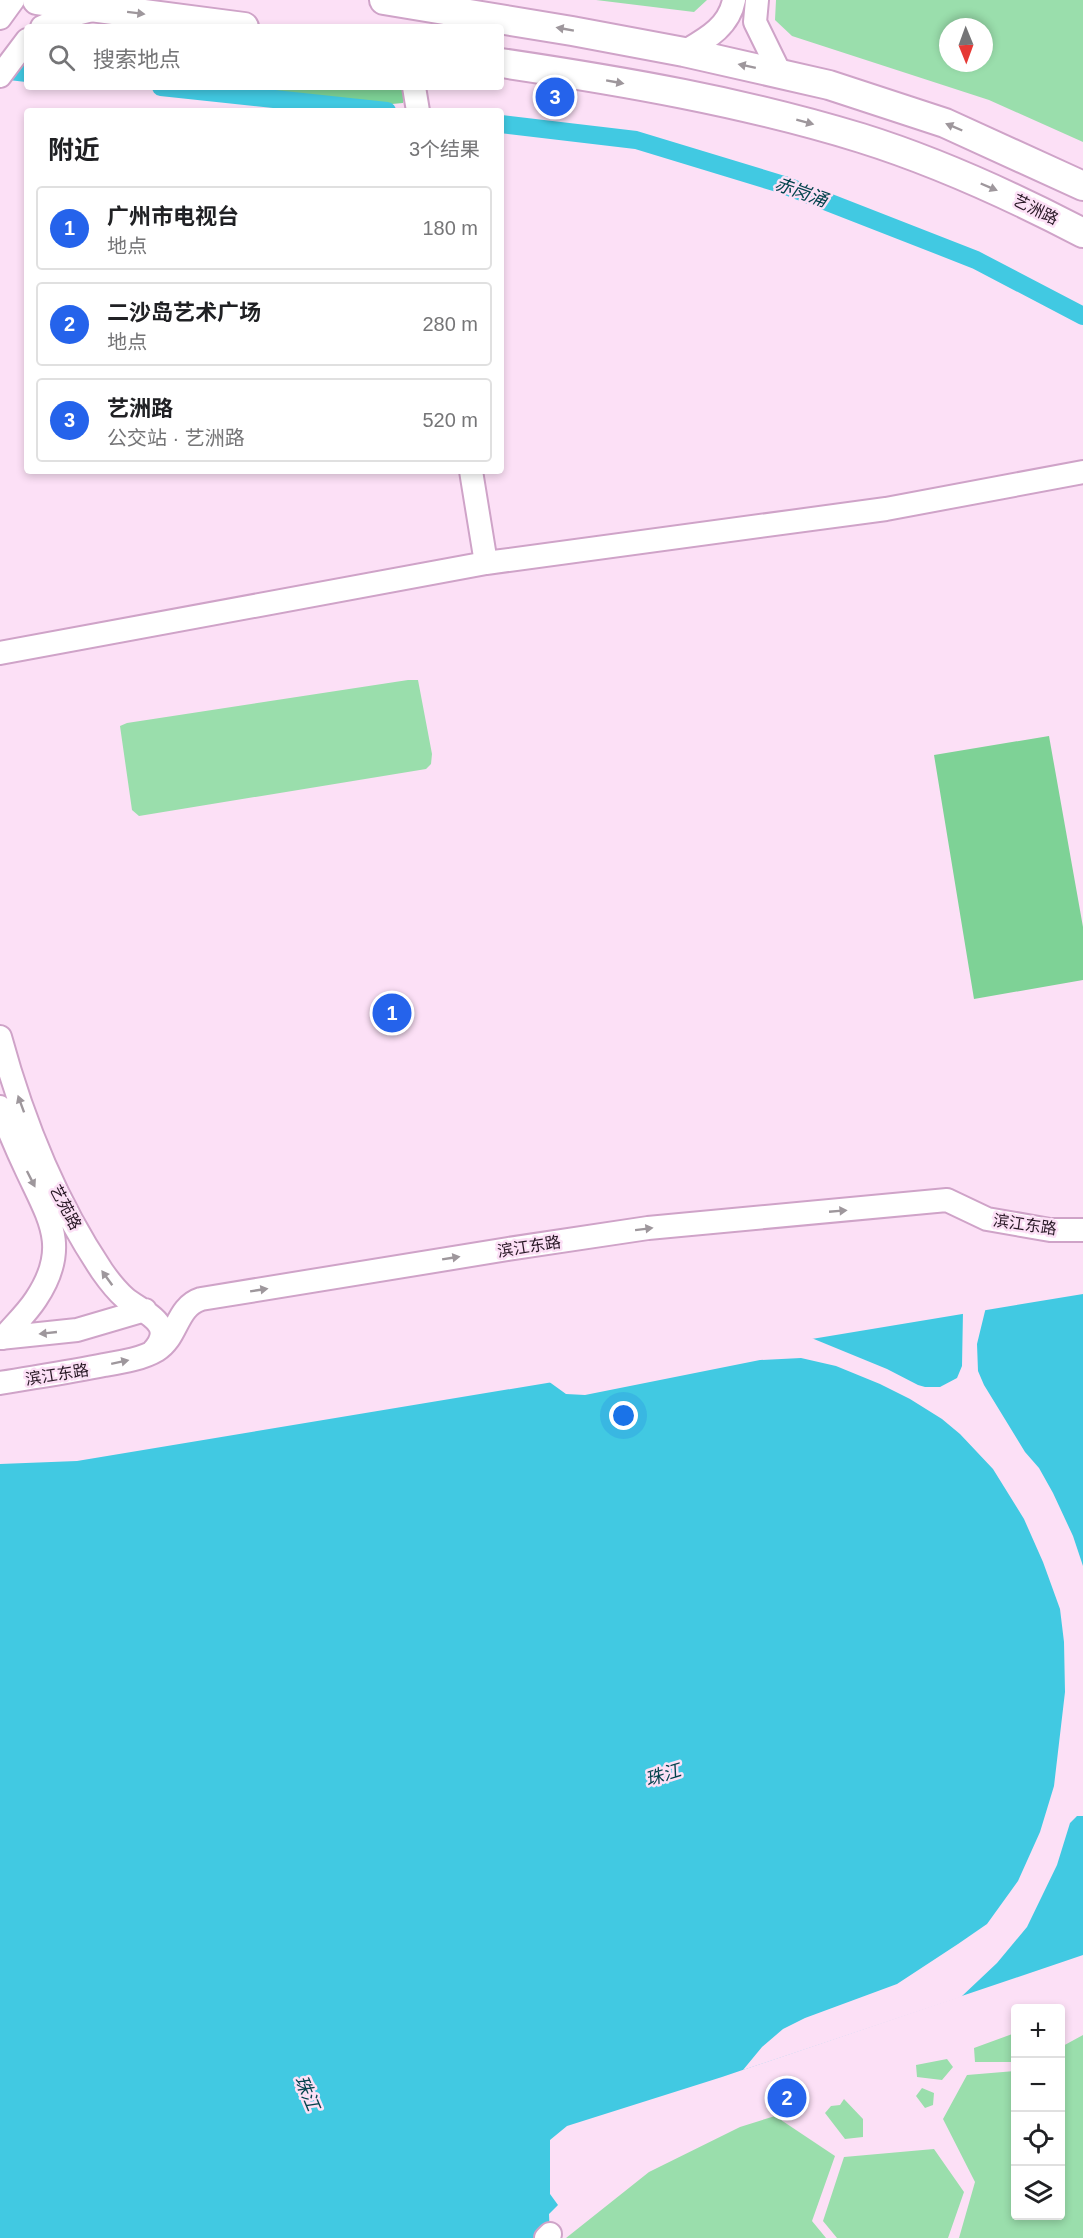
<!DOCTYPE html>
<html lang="zh">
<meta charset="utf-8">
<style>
body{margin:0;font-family:Arial,"Noto Sans SC",sans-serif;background:#f6f6f6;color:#202124}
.controls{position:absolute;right:18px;bottom:18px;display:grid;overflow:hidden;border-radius:6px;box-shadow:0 3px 9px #0003}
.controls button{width:54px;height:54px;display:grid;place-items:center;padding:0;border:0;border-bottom:2px solid #e0e0e0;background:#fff;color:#202124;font:30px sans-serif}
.compass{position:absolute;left:939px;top:18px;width:54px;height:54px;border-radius:50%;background:#fff;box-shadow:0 3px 9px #0003;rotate:179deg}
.you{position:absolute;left:624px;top:1416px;width:21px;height:21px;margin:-15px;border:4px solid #fff;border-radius:50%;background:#1a73e8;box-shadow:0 0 0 9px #1a73e833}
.badge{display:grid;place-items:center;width:39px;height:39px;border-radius:50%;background:#2563eb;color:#fff;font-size:20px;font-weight:700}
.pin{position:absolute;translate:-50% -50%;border:3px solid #fff;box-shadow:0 2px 6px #0006}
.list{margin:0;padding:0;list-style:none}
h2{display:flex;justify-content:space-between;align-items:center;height:78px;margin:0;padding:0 24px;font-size:26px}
h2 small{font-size:20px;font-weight:400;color:#757577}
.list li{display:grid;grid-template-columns:39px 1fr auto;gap:18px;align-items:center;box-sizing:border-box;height:84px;margin:0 12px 12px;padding:0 12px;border:2px solid #e0e0e0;border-radius:6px}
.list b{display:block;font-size:22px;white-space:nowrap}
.list p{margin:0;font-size:20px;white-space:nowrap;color:#757577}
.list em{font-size:20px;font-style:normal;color:#757577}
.icon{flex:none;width:33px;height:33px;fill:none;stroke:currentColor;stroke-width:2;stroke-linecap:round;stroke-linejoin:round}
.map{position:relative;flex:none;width:1083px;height:2238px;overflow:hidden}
.search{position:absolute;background:#fff;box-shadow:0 3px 9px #0003;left:24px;top:24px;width:480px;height:66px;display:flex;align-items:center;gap:15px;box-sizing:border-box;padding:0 21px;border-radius:6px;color:#757577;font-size:22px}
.panel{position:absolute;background:#fff;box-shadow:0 3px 9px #0003;left:24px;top:108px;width:480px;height:366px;border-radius:6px}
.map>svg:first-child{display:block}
</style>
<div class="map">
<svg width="1083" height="2238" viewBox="0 0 1083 2238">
<rect width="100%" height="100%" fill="#fce0f6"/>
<!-- green -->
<path fill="#9adeac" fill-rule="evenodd" d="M 596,0 L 707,0 L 694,12 Z
M 776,0 L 1083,0 L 1083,142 L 989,100 L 792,36 L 775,20 ZM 948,27 L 984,27 L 984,63 L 948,63 Z
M 408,680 L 418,680 L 432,754 L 431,764 L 426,769 L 139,816 L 132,810 L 120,726 L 127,723 Z
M 1015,2033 L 1015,2059 L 1013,2062 L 975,2062 L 974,2048 Z
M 1083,2035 L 1083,2238 L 959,2238 L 975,2182 L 943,2119 L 967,2075 L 1015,2071 L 1016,2216 L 1060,2216 L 1061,2047 Z
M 947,2059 L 953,2067 L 942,2080 L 917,2077 L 916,2065 Z
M 922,2088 L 934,2093 L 933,2105 L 925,2108 L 916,2096 Z
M 844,2099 L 863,2119 L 863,2137 L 845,2139 L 825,2113 L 831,2106 L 840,2105 Z
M 775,2116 L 835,2156 L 812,2221 L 826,2238 L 566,2238 L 649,2172 L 740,2127 Z
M 934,2149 L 964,2192 L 948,2238 L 837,2238 L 823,2221 L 844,2157 Z"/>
<!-- forest -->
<path fill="#7ed296" d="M 235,87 L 404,87 L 406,91 L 403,103 L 392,104 Z
M 1049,736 L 1083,927 L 1083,980 L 974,999 L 934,755 Z"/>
<!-- water -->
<path fill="#41c9e2" d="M 1083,1294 L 1083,1955 L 722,2077 L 567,2126 L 550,2140 L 550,2194 L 558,2205 L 549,2214 L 550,2238 L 0,2238 L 0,1464 L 77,1461 Z"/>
<!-- pier -->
<path fill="#fce0f6" d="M 986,1307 L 977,1344 L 978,1371 L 984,1385 L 1025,1452 L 1039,1468 L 1053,1493 L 1073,1536 L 1083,1566 L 1083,1816 L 1077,1816 L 1070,1823 L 1057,1865 L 1027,1927 L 997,1963 L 961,1997 L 743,2070 L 762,2047 L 783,2029 L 805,2018 L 897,1984 L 958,1944 L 987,1924 L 1018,1881 L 1040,1832 L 1054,1786 L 1065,1692 L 1064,1642 L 1060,1609 L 1043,1562 L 1024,1519 L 993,1469 L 960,1434 L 942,1419 L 910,1399 L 880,1384 L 836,1366 L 801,1358 L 760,1360 L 585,1395 L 566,1394 L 548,1381 L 809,1337 L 887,1369 L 918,1385 L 925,1387 L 940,1387 L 957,1378 L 962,1366 L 963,1311 Z"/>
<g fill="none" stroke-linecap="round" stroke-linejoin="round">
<!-- canal -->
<path stroke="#41c9e2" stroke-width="18" d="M 0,70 L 27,73
M 161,87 L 387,111
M 501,124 L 636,140 L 784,185 L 976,260 L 1083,316"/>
<!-- minor casing -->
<g stroke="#cfa3c8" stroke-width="26">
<path id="minor" d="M 757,0 L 755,22 L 780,73
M 0,18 L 13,0
M 42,27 L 64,17 L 92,10
M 684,52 C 706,39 729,27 734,0
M 0,76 L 27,40
M 414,87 L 418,111
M 471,471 L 486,563
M 0,653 L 486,563 L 886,509 L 1083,472
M 0,1037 C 22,1118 55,1201 102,1271 C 109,1281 116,1290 125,1298 C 141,1312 179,1323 153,1351
M 0,1107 C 8,1129 17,1150 27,1171 C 50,1220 70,1248 36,1299 C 27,1313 14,1325 3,1338
M 0,1338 L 77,1330 L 145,1310
M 0,1383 C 35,1377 70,1372 104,1365 C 122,1362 142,1359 157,1350 C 178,1337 176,1307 201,1299 L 508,1249 L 648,1228 L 947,1200 L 987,1219 L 1050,1230 L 1083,1230
M 546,2238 L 550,2234"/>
</g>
<!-- major casing -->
<g stroke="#cfa3c8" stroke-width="32">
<path id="major" d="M 37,0 L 244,27
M 384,0 L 572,31 L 684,52 L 829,85 L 945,123 L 1083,186
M 501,63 C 622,81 744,102 861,138 C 938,162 1012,196 1083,233"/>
</g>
<!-- minor -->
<use href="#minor" stroke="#fff" stroke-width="22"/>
<!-- major -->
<use href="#major" stroke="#fff" stroke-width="28"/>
</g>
<!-- one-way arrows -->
<defs><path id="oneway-solid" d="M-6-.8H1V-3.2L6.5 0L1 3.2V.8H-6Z" transform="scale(1.5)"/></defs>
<g fill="#9e979c">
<use href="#oneway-solid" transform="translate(136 13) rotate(7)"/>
<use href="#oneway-solid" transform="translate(565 29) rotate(-170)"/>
<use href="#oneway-solid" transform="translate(747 66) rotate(-168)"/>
<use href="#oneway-solid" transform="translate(615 82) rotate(10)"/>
<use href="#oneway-solid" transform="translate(805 122) rotate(15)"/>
<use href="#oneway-solid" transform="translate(954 127) rotate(-157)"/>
<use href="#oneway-solid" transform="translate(989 187) rotate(23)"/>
<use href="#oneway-solid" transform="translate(21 1104) rotate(-110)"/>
<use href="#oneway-solid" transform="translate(31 1179) rotate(63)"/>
<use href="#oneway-solid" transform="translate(838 1211) rotate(-5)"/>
<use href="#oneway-solid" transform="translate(644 1229) rotate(-7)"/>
<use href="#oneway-solid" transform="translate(451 1258) rotate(-9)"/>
<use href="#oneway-solid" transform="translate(107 1278) rotate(-126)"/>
<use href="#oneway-solid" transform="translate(259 1290) rotate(-9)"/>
<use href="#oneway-solid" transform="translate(48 1333) rotate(174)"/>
<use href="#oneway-solid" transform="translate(120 1362) rotate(-12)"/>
</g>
<g text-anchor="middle" stroke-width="5" stroke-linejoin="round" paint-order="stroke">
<!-- street labels -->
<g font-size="16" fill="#271724" stroke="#fce0f6">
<text transform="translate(1036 209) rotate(26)" y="6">艺洲路</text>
<text transform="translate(66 1207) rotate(62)" y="6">艺苑路</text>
<text transform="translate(1025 1224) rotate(8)" y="6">滨江东路</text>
<text transform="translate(529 1246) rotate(-9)" y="6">滨江东路</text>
<text transform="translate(57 1374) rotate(-9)" y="6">滨江东路</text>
</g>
<!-- water labels -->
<g font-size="18" font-style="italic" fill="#04434d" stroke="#fce0f6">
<text transform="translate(801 192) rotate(20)" y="6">赤岗涌</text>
<text transform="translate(663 1775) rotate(-17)" y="6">珠江</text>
<text transform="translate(307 2093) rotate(67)" y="6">珠江</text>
</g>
</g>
</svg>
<div class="controls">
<button>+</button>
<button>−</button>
<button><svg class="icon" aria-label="locate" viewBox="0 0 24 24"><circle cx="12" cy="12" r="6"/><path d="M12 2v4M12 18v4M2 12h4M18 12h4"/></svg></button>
<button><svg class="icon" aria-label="layers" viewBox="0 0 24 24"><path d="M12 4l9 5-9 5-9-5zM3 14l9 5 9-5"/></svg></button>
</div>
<svg class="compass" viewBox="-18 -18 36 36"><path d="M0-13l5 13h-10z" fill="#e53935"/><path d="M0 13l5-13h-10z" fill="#757577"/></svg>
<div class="you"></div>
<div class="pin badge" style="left:392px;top:1013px">1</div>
<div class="pin badge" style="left:787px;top:2098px">2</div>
<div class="pin badge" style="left:555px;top:97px">3</div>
<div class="search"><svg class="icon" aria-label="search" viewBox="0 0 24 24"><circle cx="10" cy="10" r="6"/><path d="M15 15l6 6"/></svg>搜索地点</div>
<section class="panel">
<h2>附近<small>3个结果</small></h2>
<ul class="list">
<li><span class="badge">1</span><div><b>广州市电视台</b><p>地点</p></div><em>180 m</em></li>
<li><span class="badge">2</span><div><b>二沙岛艺术广场</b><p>地点</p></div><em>280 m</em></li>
<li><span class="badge">3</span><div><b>艺洲路</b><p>公交站 · 艺洲路</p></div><em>520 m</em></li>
</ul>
</section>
</div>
